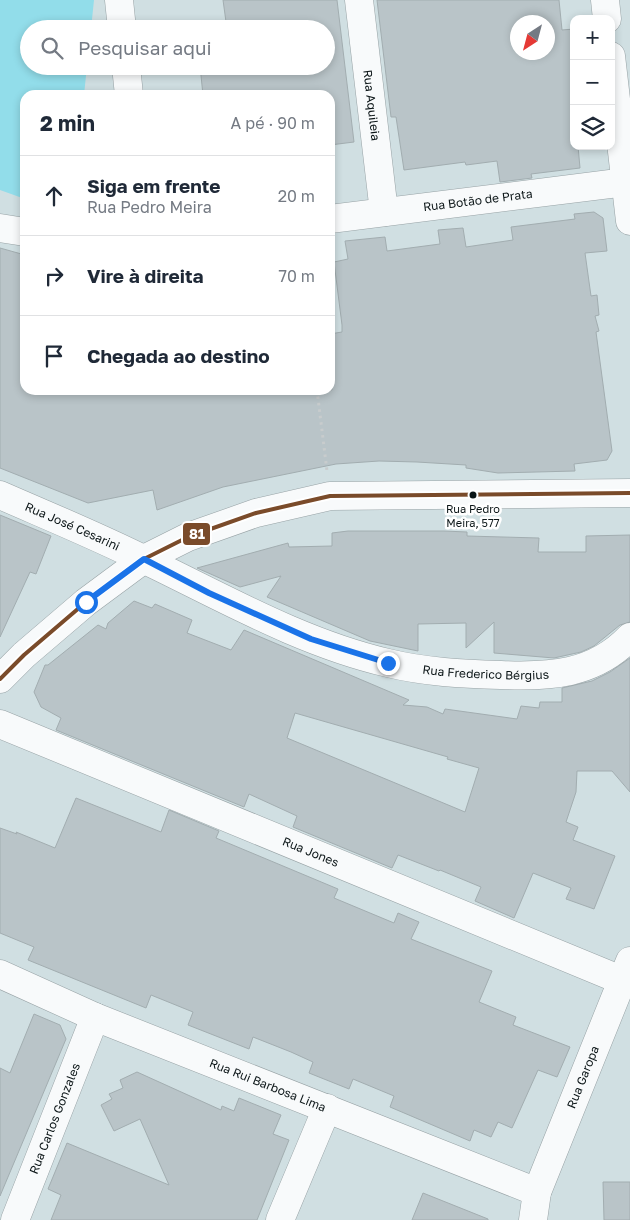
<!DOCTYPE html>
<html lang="pt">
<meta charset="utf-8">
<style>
body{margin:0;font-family:"Golos Text",sans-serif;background:#f2f2f3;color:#1f2937}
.controls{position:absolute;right:15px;top:15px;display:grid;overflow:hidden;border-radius:10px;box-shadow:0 2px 8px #0003}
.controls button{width:45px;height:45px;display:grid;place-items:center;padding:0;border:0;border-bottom:1px solid #e0e1e3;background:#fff;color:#1f2937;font:25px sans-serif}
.compass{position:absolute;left:510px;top:15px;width:45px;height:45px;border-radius:50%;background:#fff;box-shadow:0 2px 8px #0003;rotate:216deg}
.stop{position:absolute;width:15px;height:15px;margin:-11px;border:4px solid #1a73e8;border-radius:50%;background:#fff}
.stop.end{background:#1a73e8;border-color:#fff;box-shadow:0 1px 5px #0008}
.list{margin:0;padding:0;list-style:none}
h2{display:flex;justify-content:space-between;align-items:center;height:65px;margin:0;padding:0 20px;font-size:21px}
h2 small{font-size:16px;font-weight:400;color:#747a83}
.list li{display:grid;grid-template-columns:32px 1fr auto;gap:15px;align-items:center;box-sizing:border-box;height:80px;padding:0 20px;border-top:1px solid #e0e1e3}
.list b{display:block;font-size:19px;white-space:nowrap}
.list p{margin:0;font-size:16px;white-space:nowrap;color:#747a83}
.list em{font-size:16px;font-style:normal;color:#747a83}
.icon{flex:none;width:28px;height:28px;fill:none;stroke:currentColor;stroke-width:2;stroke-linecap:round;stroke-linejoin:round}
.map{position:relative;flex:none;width:630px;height:1220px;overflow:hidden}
.search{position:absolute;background:#fff;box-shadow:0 2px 8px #0003;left:20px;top:20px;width:315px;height:55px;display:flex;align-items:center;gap:12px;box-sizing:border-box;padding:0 18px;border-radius:28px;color:#747a83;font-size:19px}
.panel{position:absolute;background:#fff;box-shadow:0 2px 8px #0003;left:20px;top:90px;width:315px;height:305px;border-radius:15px}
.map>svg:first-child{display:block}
</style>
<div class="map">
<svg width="630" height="1220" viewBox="0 0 630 1220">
<rect width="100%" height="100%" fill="#d0dfe2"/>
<!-- green -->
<path fill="#92ddea" d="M 0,0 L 94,0 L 91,29 L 29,29 L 29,66 L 87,66 L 84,95 L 25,95 L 25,199 L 0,190 Z"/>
<!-- building -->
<path fill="#b9c4c8" stroke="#a2adb0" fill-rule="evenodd" d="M 223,0 L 337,0 L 354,142 L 330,145 L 330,95 L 203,95 L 200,66 L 326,66 L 326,29 L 292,29 L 291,24 L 251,29 L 227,29 Z
M 377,0 L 559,0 L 562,30 L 574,29 L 574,146 L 578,146 L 580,168 L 531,174 L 532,178 L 500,182 L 497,161 L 466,165 L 465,162 L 404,170 L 396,117 L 391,117 ZM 518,22 L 548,22 L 548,52 L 518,52 Z
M 594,212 L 603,218 L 607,251 L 585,253 L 591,296 L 597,295 L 599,315 L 595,316 L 599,331 L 596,332 L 612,451 L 607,460 L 574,464 L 575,471 L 498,473 L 466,468 L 466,465 L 417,462 L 379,461 L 336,464 L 223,487 L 157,510 L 153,490 L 88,503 L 0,468 L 0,248 L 25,255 L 25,390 L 332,390 L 330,334 L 342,332 L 342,325 L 334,262 L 348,259 L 345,241 L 385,237 L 387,251 L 440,244 L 438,230 L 463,228 L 466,247 L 513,240 L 511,227 L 575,219 L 574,214 Z
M 0,515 L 51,536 L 36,574 L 30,572 L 0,637 Z
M 348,531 L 444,531 L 467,532 L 467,536 L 539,538 L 538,552 L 586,552 L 586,536 L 630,535 L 630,622 L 620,625 L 594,646 L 581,652 L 554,658 L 494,653 L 494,622 L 466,648 L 466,623 L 418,624 L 418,651 L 370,641 L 267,597 L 281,576 L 240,587 L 197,568 L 288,543 L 289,547 L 332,546 L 332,533 Z
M 134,601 L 152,608 L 155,604 L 192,620 L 187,633 L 231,650 L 244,630 L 409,700 L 403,705 L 427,707 L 443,714 L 445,709 L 517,719 L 521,706 L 539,708 L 540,702 L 562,702 L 562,688 L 592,681 L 610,672 L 630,658 L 630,792 L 612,771 L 577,771 L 576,792 L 566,822 L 578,827 L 573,840 L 615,856 L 594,909 L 566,899 L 571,888 L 533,873 L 514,918 L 475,901 L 481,887 L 440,870 L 439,871 L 398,855 L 392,868 L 293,827 L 297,816 L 249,794 L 244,807 L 56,730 L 61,718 L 41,707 L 34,692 L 45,665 L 48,665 L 98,625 L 106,629 L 108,623 ZM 295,713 L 448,757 L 447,759 L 479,768 L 465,812 L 287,738 Z
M 76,798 L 161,832 L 169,810 L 219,831 L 216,838 L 338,889 L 334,898 L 394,923 L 398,913 L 419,922 L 411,939 L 492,971 L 479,1002 L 516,1017 L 513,1025 L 570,1047 L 557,1077 L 538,1070 L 512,1128 L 498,1122 L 491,1137 L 474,1130 L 470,1141 L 390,1107 L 394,1096 L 353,1079 L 349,1089 L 309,1073 L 313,1062 L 291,1052 L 253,1037 L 249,1049 L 188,1025 L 193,1012 L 151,995 L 146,1008 L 28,960 L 34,947 L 0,933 L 0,828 L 17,834 L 16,832 L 55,848 Z
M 34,1014 L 60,1025 L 66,1039 L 0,1196 L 0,1068 L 10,1073 Z
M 137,1072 L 221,1110 L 222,1106 L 234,1111 L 239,1098 L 281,1115 L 273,1134 L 289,1140 L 257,1220 L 51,1220 L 61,1195 L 48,1189 L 67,1143 L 169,1185 L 140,1119 L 114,1131 L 101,1105 L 112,1099 L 109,1094 L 123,1088 L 120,1080 Z
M 603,1182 L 630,1182 L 630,1220 L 604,1220 Z
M 423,1193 L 488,1219 L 488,1220 L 412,1220 Z"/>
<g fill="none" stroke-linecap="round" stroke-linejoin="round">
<!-- minor casing -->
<g stroke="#97a2a5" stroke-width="29">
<g id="minor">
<path d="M 119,0 L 122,29"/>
<path id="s1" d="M 359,0 L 384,212"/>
<path d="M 605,0 L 607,19"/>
<path d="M 611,56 L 630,221"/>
<path d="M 126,66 L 129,95"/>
<path id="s2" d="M 330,219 L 626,182"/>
<path d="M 0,228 L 25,232"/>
<path id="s3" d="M 0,495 C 48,516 97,536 145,560 C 224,598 302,643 388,663 C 425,672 462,674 501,675 C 549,677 594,675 630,637"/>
<path d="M 0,679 L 24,655 L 86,602 L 144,559 L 188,537 L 256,513 L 330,496 L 630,493"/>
<path id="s4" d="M 0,724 L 621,980"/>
<path id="s5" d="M 0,974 L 95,1017 L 537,1192"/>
<path id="s6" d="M 15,1220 L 95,1017"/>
<path d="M 280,1220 L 327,1108"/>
<path id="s7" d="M 533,1220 L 537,1192 L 630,961"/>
</g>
</g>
<!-- path -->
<path stroke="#c8cccd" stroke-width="3" stroke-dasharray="2.5 4" stroke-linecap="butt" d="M 317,390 L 327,471"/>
<!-- minor -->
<use href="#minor" stroke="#f8fafb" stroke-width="28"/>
<!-- bus-1 casing -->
<g stroke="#fff" stroke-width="8">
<path id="bus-1" d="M 0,679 L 24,655 L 86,602 L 144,559 L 188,537 L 256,513 L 330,496 L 630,493"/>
</g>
<!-- bus-1 -->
<use href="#bus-1" stroke="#7a4b2a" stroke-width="4"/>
</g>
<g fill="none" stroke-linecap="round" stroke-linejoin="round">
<!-- route -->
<path stroke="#1a73e8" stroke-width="6" d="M 86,602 L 144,559 L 209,593 L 311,639 L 388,663"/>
</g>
<!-- markers -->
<circle fill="#0b1517" stroke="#fff" stroke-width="2" cx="473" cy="495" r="4.5"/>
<g text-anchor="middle" stroke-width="5" stroke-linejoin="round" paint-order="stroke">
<!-- bus labels -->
<g font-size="11" fill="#0b1517" stroke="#fff">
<text x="473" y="513">Rua Pedro<tspan x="473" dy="14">Meira, 577</tspan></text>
</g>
<!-- street labels -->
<g font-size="12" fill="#0b1517" stroke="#fff">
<text dy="4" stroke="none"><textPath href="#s1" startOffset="106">Rua Aquileia</textPath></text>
<text dy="4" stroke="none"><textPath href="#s2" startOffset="149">Rua Botão de Prata</textPath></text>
<text dy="4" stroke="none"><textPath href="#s3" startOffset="79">Rua José Cesarini</textPath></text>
<text dy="4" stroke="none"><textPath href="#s3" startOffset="522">Rua Frederico Bérgius</textPath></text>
<text dy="4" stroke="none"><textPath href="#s4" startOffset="336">Rua Jones</textPath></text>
<text dy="4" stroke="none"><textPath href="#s7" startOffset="152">Rua Garopa</textPath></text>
<text dy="4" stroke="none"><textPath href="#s5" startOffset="290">Rua Rui Barbosa Lima</textPath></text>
<text dy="4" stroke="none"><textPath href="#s6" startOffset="109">Rua Carlos Gonzales</textPath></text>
</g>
</g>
<rect stroke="#fff" stroke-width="2" x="182" y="522" width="29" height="24" rx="5" fill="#7a4b2a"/>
<g font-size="14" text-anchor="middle" font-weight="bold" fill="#fff">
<text x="197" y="539">81</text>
</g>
</svg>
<div class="controls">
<button>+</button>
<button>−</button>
<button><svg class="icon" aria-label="layers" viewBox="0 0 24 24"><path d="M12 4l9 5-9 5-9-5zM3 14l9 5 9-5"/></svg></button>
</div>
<svg class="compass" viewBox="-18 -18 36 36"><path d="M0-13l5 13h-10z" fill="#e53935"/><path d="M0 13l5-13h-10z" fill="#747a83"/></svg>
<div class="stop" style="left:86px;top:602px"></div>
<div class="stop end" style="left:388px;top:663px"></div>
<div class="search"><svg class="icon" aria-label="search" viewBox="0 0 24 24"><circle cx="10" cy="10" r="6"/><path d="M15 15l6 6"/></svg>Pesquisar aqui</div>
<section class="panel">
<h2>2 min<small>A pé · 90 m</small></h2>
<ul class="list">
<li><svg class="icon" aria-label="ahead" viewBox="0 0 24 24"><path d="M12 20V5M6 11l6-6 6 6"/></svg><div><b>Siga em frente</b><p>Rua Pedro Meira</p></div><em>20 m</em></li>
<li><svg class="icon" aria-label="right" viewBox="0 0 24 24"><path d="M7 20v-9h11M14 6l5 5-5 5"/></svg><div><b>Vire à direita</b></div><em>70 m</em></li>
<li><svg class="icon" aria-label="arrive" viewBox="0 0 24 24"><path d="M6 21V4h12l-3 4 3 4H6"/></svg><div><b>Chegada ao destino</b></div></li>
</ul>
</section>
</div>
